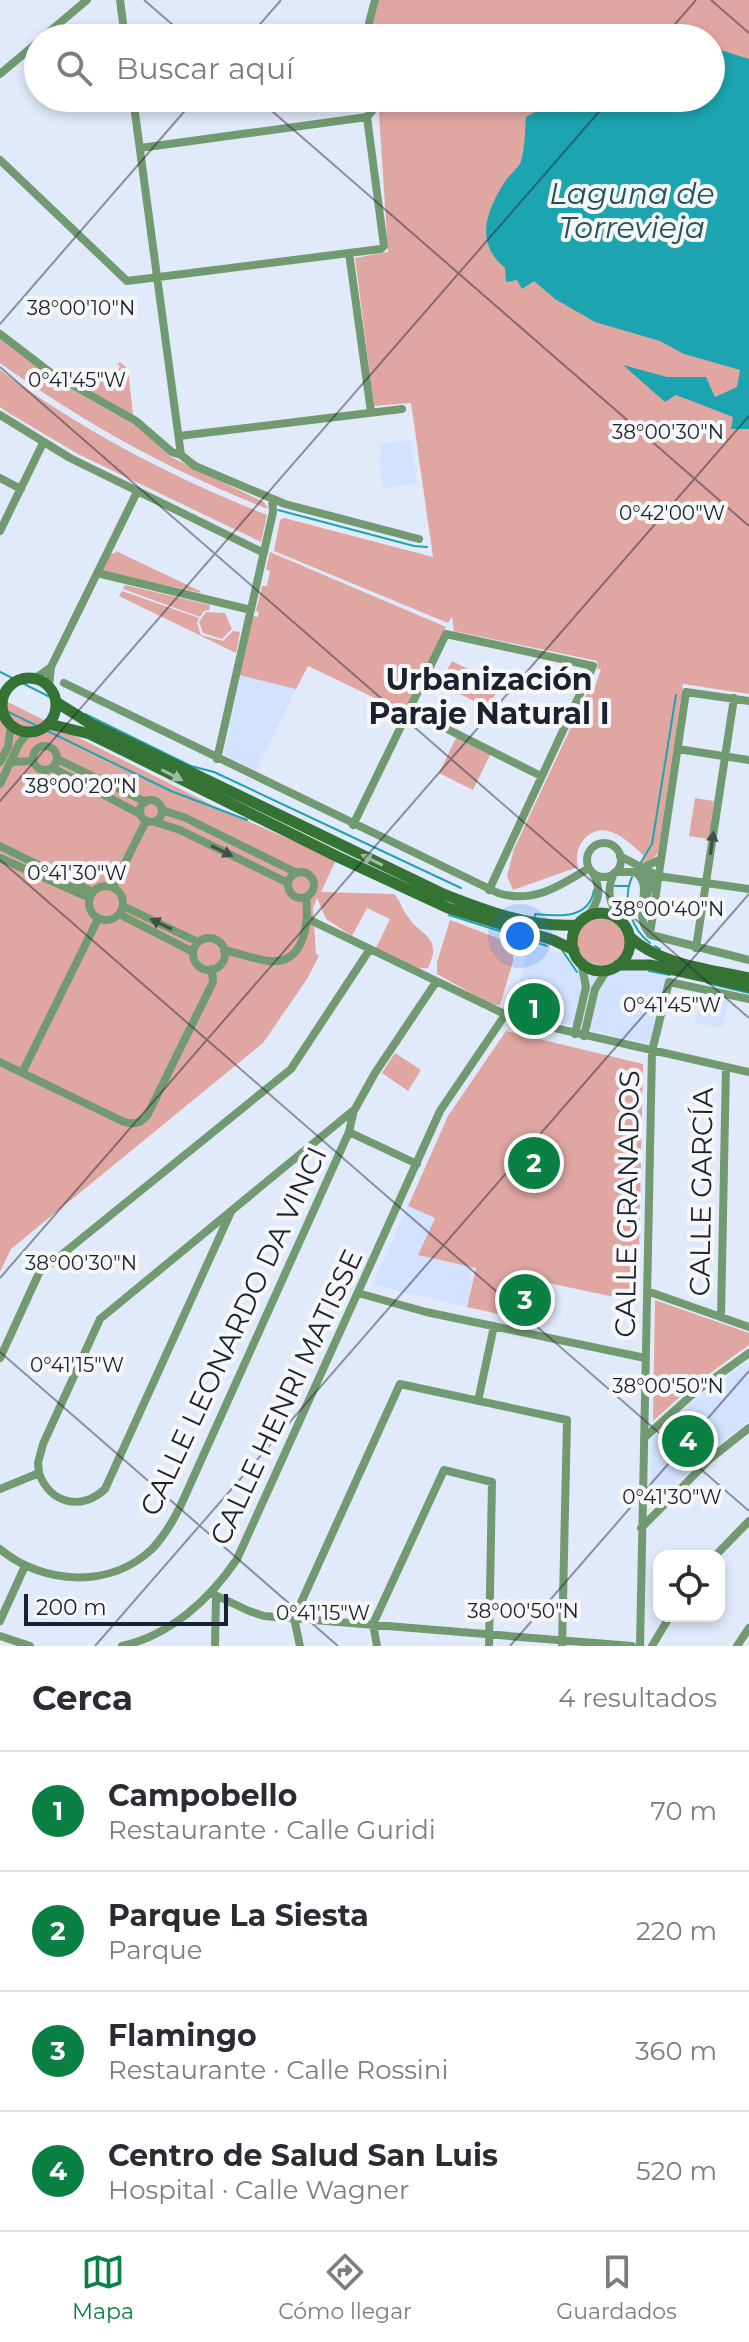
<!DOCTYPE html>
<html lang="es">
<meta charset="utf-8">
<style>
body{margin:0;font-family:Montserrat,sans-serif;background:#f7f7f7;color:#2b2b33}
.controls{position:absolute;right:24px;bottom:24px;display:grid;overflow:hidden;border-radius:16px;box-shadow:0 4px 12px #0003}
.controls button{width:72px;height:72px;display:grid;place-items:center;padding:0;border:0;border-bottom:2px solid #e1e1e2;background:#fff;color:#2b2b33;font:40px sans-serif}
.scale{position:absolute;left:24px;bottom:20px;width:204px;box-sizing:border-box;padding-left:8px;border:4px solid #1a2130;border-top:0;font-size:22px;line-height:28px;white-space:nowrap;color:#1a2130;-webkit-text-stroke:6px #f7f7f7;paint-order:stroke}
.you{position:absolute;left:520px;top:936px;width:28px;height:28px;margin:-20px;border:6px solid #fff;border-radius:50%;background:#1a73e8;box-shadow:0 0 0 12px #1a73e833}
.badge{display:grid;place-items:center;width:52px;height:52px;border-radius:50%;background:#0b8043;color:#fff;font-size:26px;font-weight:700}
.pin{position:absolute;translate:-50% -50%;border:4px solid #fff;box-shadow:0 2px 8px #0006}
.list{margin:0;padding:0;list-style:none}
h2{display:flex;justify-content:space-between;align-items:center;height:104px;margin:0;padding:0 32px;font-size:34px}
h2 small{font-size:26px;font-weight:400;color:#7c7c81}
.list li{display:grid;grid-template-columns:52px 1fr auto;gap:24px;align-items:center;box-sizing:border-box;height:120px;padding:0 32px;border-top:2px solid #e1e1e2}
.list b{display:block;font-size:30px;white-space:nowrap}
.list p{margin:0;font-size:26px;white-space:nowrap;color:#7c7c81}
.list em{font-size:26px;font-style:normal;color:#7c7c81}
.icon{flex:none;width:44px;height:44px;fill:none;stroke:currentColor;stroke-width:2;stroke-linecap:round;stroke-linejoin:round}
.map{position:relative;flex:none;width:749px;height:1646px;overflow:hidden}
.search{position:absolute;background:#fff;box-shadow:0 4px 12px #0003;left:24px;right:24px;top:24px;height:88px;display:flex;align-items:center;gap:20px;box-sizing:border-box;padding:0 28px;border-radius:44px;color:#7c7c81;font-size:30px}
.sheet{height:584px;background:#fff}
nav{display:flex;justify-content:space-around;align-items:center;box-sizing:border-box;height:112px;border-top:2px solid #e1e1e2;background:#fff;font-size:22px;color:#7c7c81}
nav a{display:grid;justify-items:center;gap:4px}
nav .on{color:#0b8043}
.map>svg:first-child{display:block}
</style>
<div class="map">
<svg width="749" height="1646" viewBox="0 0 749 1646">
<rect width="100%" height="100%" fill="#e1eafb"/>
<!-- built -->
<path fill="#d3e2ff" d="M 411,440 L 417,484 L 383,488 L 379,459 L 382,452 L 378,444 Z
M 241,675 L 296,689 L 256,771 L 224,754 Z
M 528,945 L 565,954 L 578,973 L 605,978 L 622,969 L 649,969 L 649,973 L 675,978 L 658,1046 L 513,1012 Z
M 703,993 L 729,999 L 722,1028 L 695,1022 Z
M 408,1206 L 435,1218 L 418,1255 L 472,1267 L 470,1279 L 473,1280 L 467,1307 L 372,1285 Z
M 746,1363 L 749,1367 L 749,1420 L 704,1456 L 650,1510 L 652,1439 L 698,1397 Z"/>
<!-- green -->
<path fill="#e0a7a2" d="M 379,0 L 749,0 L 749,694 L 683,684 L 658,853 L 649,864 L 641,864 L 645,857 C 636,848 625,838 614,833 C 591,822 572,846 578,867 L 513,890 L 507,876 L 514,849 L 587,693 L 592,695 L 601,669 L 598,669 L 597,661 L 454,631 L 452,617 L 448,623 L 274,551 L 280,520 L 284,518 L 433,557 L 411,403 L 374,406 L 355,258 L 388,252 L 378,98 L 711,98 L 711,38 L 374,38 L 373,24 Z
M 0,339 L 55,380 L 138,427 L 173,458 L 264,502 L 268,509 C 169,470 87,425 0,363 Z
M 120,362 L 128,369 L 133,415 L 87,389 L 120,367 L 118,364 Z
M 0,370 C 83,431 171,477 267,515 L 261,542 L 78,454 L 7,412 L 0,407 Z
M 116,551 L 200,591 L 201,593 L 102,571 L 110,552 L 114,554 Z
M 270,552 L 446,627 L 404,712 L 308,666 L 296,689 L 239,675 L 253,616 L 258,617 L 259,612 L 256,611 L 262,586 L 267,586 L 270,571 L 266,569 Z
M 125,585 L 210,605 L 209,610 L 204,611 L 200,617 L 123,589 Z
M 122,591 L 199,618 L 197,623 L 201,635 L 223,641 L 233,631 L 240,632 L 236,653 L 119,596 Z
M 206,612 L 225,613 L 232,629 L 222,639 L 203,633 L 199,622 Z
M 452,661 L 500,685 L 488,708 L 440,684 Z
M 0,698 L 218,808 L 336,860 L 321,892 L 394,894 C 401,901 402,910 408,917 C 422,937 443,937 428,968 C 411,970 391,956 376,948 L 390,919 L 367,908 L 352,936 L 326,919 L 317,898 L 313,908 L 316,954 L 319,956 L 307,979 L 263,1043 L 11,1249 L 0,1272 Z
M 456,738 L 490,755 L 473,790 L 439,773 Z
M 695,798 L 714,801 L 709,839 L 689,836 Z
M577 941a24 24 0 1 1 48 0a24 24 0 1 1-48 0Z
M 450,920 L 513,944 L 513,961 L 500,1005 L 492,1005 L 437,974 L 437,962 Z
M 506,1031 L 643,1064 L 638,1302 L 520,1277 L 510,1317 L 508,1316 L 467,1307 L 476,1268 L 418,1255 L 435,1218 L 408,1206 L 448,1116 Z
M 395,1053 L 421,1070 L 408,1091 L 382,1073 Z
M 655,1300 L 749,1333 L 749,1345 L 691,1387 L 653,1421 Z"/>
<!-- water -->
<path fill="#1ca5b0" d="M 711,47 L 749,59 L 749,429 L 731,429 L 733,417 L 676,395 L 665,402 L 623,365 L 667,377 L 706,377 L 715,397 L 737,387 L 740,370 L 684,354 L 660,341 L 595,322 L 555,299 L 534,281 L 522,289 L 517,280 L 506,282 L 505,268 C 474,242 486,211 506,180 C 510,174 519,168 521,161 C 525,148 525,131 526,117 L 561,98 L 711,98 Z"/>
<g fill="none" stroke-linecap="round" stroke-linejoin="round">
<!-- stream -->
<path stroke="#1ca5b0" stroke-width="2" d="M 278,510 L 414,546 L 427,547
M 0,672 L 54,699
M 0,708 L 171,791 L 247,820
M 85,714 L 191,766 L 214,772 L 461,888
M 641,862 L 652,844 L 676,695
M 632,877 C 622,899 631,929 650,943
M 615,886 L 628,886
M 449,915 L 547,946
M 535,916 L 535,914 C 558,916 589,920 594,890
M 655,946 L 660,949
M 562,950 L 577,972
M 649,971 L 670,975
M 707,983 L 749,993"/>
<!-- minor -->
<path stroke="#729a70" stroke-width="8" d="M 120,0 L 125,38
M 42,38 L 87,0
M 370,38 L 369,23 L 375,0
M 0,74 L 38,42
M 133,98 L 181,455
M 140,148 L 367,117
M 0,160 L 127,281 L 349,253
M 0,334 L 51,373 L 136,421 L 172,452 L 181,455 L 195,466 L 285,504 L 419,539
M 371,412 L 349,253 L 381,249 L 384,246 L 367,117 L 373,110 L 373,98
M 0,415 L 70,458 L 264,553
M 179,436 L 402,409
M 0,478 L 21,489
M 0,531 L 43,443
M 97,573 L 251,610
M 36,678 L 51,667 L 137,492
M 64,683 L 498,893 C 533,904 560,886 589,868
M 49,686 L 51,667
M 409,710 L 541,776
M33 758a12 12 0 1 1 24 0a12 12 0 1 1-24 0Z
M 678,749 L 749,760
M 57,759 L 146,802
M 217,759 L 273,512 L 272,499
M 0,762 L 8,747 L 11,725
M 10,762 L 33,761
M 53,768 L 140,814
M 0,784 L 19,744 L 28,732
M140 811a11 11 0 1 1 22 0a11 11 0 1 1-22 0Z
M 162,810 L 186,818 L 297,873
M 155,822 L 180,830 L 288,883
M 353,825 L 446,634 L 593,666 L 489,890
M587 860a17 17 0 1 1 34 0a17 17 0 1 1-34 0Z
M 0,846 L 93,892
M 620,856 L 658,876 L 749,889
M 0,858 L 90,898
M 616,872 L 635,872 C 657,888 629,913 651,935 L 749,960
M288 885a13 13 0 1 1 26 0a13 13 0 1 1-26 0Z
M 614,873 C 606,891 609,903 620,919
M89 903a17 17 0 1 1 34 0a17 17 0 1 1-34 0Z
M 113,887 L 146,821
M 647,895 L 651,880 L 643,868 L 661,859
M 123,906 L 198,942
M 119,914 L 193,952
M 588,916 C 599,901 602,891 593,873
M 308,919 L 515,1019 L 749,1072
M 650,934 L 686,692 L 749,701
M193 954a16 16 0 1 1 32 0a16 16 0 1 1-32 0Z
M 696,948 L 734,698
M 224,950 C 238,953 254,959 269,961 C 305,965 309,922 306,897
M 575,1034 L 586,987 L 581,962
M 584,1036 L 595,989 L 607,970
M 0,1062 L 124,1122 C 134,1125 142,1123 148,1114 L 213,982 L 212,969
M 22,1073 L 98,919
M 349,1132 L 417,1164
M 647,1291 L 749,1327
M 358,1293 L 426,1312 L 645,1358
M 721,1317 L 726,1067
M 0,1358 L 39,1273 L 291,1069 L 370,949
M 478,1401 L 494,1326
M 644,1438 L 695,1392 L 749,1353
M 39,1473 C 50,1504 82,1511 105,1489 L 230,1214
M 0,1489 L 39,1473 L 38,1463 L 43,1444 L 100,1319 L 355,1109 L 375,1073 L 436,982
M 641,1528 L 711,1458 L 749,1428
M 0,1549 C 43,1585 111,1589 153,1548 C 164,1536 173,1521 180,1507 L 349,1132 L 354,1110
M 715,1556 L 749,1521
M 211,1593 L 249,1611 L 264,1616 L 632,1646
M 0,1621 L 25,1566
M 0,1636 L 30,1646
M 122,1646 C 171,1635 210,1599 237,1559 L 440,1111 L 505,1015
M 215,1646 L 216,1596
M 300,1646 L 294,1618 L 400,1384 L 567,1420 L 562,1646
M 377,1646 L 373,1624 L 444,1470 L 492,1482 L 489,1646
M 640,1646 L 652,1051 L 669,982 L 749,999
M 652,1646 L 670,1616
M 737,1646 L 749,1628"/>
<!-- secondary -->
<path stroke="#357335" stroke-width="11" d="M2 705a27 27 0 1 1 54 0a27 27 0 1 1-54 0Z
M 56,702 L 91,724 L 441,893 C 484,910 530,928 577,925
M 49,724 L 90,734 L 338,857 L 448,908 L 553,940 L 574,950
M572 942a29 29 0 1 1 58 0a29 29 0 1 1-58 0Z
M 630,937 C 660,965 710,969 749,978
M 618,965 L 651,965 L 749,987"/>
</g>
<!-- one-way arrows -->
<defs><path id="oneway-solid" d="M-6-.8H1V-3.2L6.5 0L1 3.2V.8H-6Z" transform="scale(2)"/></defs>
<g fill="#a0bca0">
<use href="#oneway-solid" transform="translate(172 775) rotate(27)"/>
<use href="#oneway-solid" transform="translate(372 860) rotate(-154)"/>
</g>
<g fill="#3d514a">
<use href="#oneway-solid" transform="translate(712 843) rotate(-82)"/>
<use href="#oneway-solid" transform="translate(222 851) rotate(26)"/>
<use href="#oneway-solid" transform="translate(161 924) rotate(-154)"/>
</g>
<!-- ticks -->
<path fill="none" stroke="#1a2130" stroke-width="2" stroke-opacity="0.45" d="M 144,0 L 188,38M 711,0 L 749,33M 248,38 L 281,0M 663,38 L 696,0M 257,98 L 749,526M 0,324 L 196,98M 0,367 L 749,1018M 0,801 L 611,98M 0,860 L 749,1511M 0,1278 L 749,416M 0,1352 L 338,1646M 95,1646 L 749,894M 510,1646 L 749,1371"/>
<g text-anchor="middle" stroke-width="8" stroke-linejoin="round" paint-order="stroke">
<!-- street labels -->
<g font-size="28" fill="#1a2130" stroke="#f7f7f7">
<text transform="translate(701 1192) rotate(-89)" y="10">CALLE GARCÍA</text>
<text transform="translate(627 1204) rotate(-89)" y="10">CALLE GRANADOS</text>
<text transform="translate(233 1331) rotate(-65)" y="10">CALLE LEONARDO DA VINCI</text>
<text transform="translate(286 1397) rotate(-65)" y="10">CALLE HENRI MATISSE</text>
</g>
<!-- water labels -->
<g font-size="30" font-style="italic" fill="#205459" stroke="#f7f7f7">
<text x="632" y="204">Laguna de<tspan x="632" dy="34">Torrevieja</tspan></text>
</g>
<!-- neighbourhood labels -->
<g font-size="30" font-weight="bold" fill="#1a2130" stroke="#f7f7f7">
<text x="489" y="690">Urbanización<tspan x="489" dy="34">Paraje Natural I</tspan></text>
</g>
</g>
<g font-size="20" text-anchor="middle" fill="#1a2130" stroke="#f7f7f7" stroke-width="8" stroke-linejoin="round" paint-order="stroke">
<text x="81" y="315">38°00'10"N</text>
<text x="77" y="387">0°41'45"W</text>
<text x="668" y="439">38°00'30"N</text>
<text x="672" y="520">0°42'00"W</text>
<text x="81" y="793">38°00'20"N</text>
<text x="77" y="880">0°41'30"W</text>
<text x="668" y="916">38°00'40"N</text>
<text x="672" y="1012">0°41'45"W</text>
<text x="81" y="1270">38°00'30"N</text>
<text x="77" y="1372">0°41'15"W</text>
<text x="668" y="1393">38°00'50"N</text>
<text x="672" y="1504">0°41'30"W</text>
<text x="523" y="1618">38°00'50"N</text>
<text x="323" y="1620">0°41'15"W</text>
</g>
</svg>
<div class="controls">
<button><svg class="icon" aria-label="locate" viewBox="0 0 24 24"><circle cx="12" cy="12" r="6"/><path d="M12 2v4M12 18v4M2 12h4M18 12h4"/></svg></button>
</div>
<div class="scale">200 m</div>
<div class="you"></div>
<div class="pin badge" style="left:534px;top:1009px">1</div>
<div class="pin badge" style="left:534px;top:1163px">2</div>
<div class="pin badge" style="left:525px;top:1300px">3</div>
<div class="pin badge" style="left:688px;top:1441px">4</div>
<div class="search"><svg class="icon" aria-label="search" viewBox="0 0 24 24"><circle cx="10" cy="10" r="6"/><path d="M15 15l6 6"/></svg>Buscar aquí</div>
</div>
<section class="sheet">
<h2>Cerca<small>4 resultados</small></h2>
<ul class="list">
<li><span class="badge">1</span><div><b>Campobello</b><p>Restaurante · Calle Guridi</p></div><em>70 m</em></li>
<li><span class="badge">2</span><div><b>Parque La Siesta</b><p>Parque</p></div><em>220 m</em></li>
<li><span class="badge">3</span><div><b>Flamingo</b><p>Restaurante · Calle Rossini</p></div><em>360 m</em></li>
<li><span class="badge">4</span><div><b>Centro de Salud San Luis</b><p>Hospital · Calle Wagner</p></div><em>520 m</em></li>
</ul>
</section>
<nav>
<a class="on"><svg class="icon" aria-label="map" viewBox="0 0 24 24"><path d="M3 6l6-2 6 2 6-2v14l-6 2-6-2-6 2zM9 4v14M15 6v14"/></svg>Mapa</a>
<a><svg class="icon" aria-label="directions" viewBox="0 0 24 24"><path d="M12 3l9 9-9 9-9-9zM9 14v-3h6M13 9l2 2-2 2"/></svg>Cómo llegar</a>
<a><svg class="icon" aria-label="saved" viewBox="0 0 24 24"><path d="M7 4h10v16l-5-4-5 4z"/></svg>Guardados</a>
</nav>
